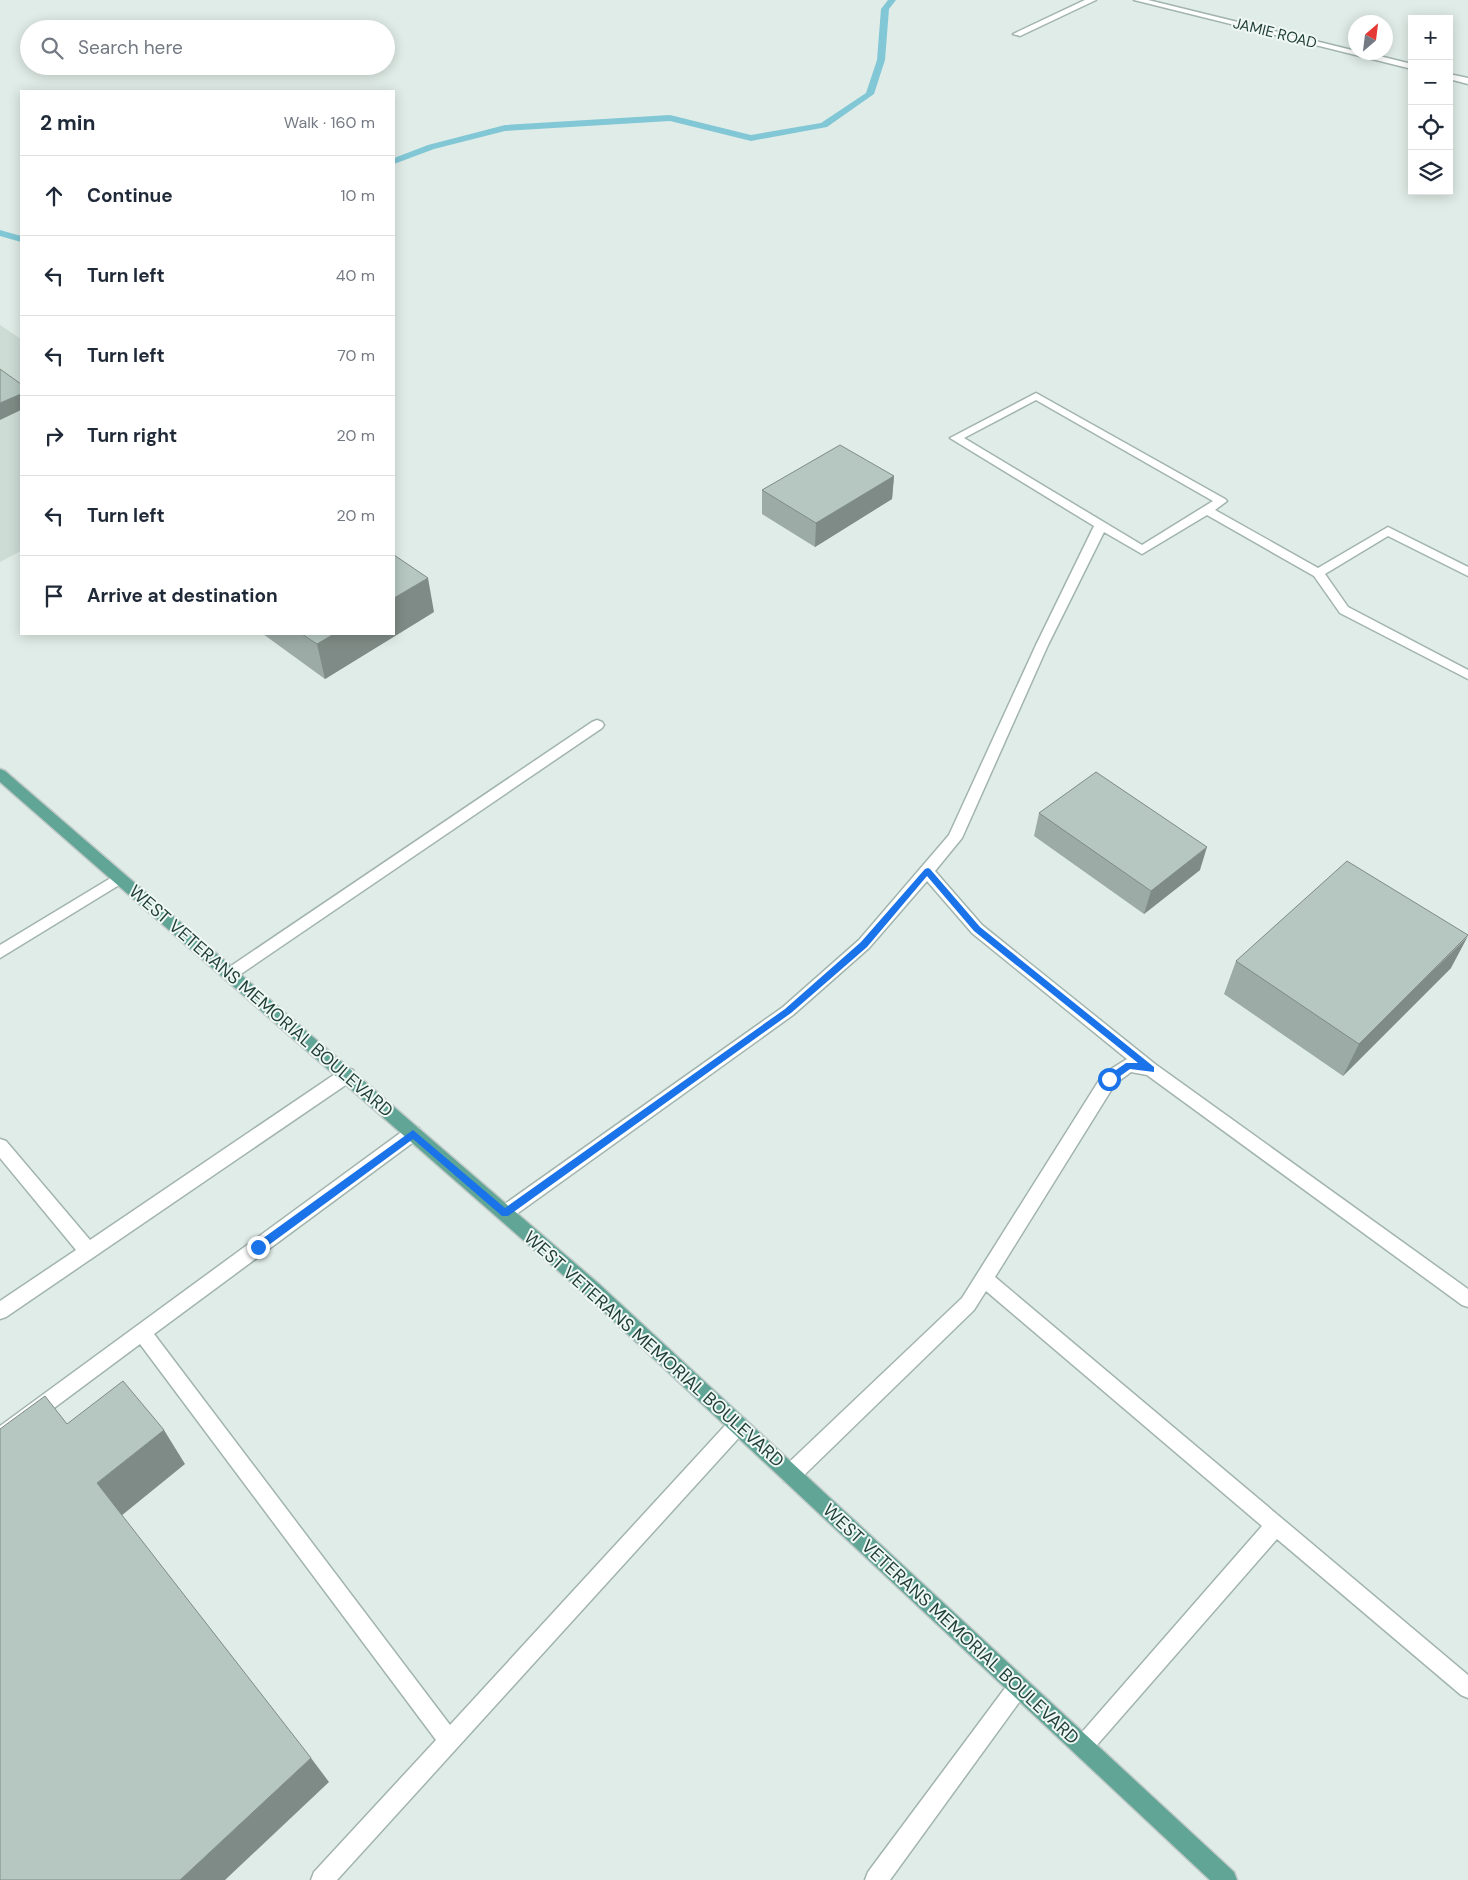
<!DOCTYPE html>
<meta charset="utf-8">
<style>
body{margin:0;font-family:"DM Sans",sans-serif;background:#f2f2f3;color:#1f2937}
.controls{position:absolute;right:15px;top:15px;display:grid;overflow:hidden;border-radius:0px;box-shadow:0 2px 12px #0003}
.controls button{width:45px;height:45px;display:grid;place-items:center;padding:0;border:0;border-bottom:1px solid #e0e1e3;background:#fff;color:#1f2937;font:25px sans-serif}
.compass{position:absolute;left:1348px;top:15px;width:45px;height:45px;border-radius:50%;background:#fff;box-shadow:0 2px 12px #0003;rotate:28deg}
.stop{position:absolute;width:15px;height:15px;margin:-11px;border:4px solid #1a73e8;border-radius:50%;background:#fff}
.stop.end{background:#1a73e8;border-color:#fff;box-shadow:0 1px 5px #0008}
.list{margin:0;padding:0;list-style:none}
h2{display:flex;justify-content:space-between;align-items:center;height:65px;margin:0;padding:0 20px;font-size:21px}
h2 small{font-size:16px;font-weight:400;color:#747a83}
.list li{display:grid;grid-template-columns:32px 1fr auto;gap:15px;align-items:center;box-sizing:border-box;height:80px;padding:0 20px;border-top:1px solid #e0e1e3}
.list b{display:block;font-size:19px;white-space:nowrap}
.list em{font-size:16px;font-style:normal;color:#747a83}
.icon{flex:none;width:28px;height:28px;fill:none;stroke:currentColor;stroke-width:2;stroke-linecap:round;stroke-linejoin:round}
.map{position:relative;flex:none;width:1468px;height:1880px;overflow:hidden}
.search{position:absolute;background:#fff;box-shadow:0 2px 12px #0003;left:20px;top:20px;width:375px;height:55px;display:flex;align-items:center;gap:12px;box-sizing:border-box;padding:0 18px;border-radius:28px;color:#747a83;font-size:19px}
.panel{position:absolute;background:#fff;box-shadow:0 2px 12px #0003;left:20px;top:90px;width:375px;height:545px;border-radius:0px}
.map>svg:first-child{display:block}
</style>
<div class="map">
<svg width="1468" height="1880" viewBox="0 0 1468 1880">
<rect width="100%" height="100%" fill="#e0ece7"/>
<!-- built -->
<path fill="#cedcd6" d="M 0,325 L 21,339 L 21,551 L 0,562 Z"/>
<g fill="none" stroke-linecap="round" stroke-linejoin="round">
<!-- stream -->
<path fill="#82c7d6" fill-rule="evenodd" d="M 888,0 L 896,0 L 889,9 L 885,60 L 874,94 L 827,127 L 751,141 L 670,121 L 505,131 L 434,149 L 394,164 L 394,158 L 428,145 L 505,125 L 670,115 L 751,135 L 821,123 L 866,93 L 877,60 L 881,9 Z
M 0,230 L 21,236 L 21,242 L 0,236 Z"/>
<!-- minor casing -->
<g stroke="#a2b4ae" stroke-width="3">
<path id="minor" d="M 1085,0 L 1096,0 L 1020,36 L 1013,34 Z
M 1134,0 L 1148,0 L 1356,51 L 1356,52 L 1363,52 L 1412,64 L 1412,69 Z
M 1449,74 L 1468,78 L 1468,84 L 1449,79 Z
M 1036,393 L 1225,499 L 1227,501 L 1215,510 L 1318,568 L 1388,527 L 1468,567 L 1468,576 L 1388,536 L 1325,574 L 1348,607 L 1468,670 L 1468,679 L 1340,613 L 1314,576 L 1207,515 L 1142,554 L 1104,532 L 1048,645 L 962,838 L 935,871 L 982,925 L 1155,1064 L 1468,1289 L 1468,1307 L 1462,1305 L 1147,1075 L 1131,1072 L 1115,1084 L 995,1277 L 1468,1675 L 1468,1698 L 1461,1695 L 1277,1539 L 1090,1753 L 1083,1757 L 1076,1753 L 1072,1746 L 1076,1739 L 1262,1526 L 986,1291 L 974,1310 L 798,1481 L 791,1483 L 784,1481 L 781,1474 L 784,1467 L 962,1298 L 1103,1074 L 1127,1059 L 972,933 L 927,881 L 869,948 L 793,1015 L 511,1218 L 505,1220 L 499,1218 L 496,1213 L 499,1208 L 783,1007 L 859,940 L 949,835 L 1036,645 L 1094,526 L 950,438 ZM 1036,400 L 1213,501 L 1142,545 L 964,438 Z
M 597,720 L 602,722 L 604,725 L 602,728 L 235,978 L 230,980 L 225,978 L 222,974 L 225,970 L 592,722 Z
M 119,873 L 124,874 L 126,878 L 124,882 L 0,958 L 0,945 Z
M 347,1068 L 353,1070 L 355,1075 L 353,1080 L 6,1317 L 0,1319 L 0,1301 L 76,1250 L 0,1158 L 0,1139 L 6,1141 L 90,1240 L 341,1070 Z
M 413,1126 L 419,1128 L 421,1133 L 419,1138 L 154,1334 L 450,1725 L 731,1419 L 738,1416 L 745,1419 L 747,1425 L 745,1431 L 337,1880 L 311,1880 L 314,1872 L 436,1740 L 140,1344 L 7,1443 L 0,1446 L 0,1426 L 407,1128 Z
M 1018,1677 L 1025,1680 L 1028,1687 L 1025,1694 L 890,1880 L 865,1880 L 868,1872 L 1011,1680 Z"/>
</g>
<!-- major casing -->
<g stroke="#c0c9c7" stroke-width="3">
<path id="major" d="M 0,769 L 5,771 L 599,1284 L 1234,1872 L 1237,1880 L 1210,1880 L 587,1296 L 0,782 Z"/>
</g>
<!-- minor -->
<use href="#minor" fill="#fff" fill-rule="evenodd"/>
<!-- major -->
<use href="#major" fill="#60a596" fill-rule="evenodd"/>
</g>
<!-- wall -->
<path fill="#9caba5" d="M 894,476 L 892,499 L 815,547 L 762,514 L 762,490 Z
M 434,612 L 325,679 L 263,634 L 394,634 Z
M 1039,813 L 1200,870 L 1144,914 L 1034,836 Z
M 1236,961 L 1451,968 L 1343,1076 L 1224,994 Z"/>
<!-- shaded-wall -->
<path fill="#7f8b86" d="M 21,394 L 21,410 L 0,420 L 0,403 Z
M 894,476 L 892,499 L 815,547 L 816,523 Z
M 428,578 L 434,612 L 325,679 L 317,644 L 334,634 L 394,634 L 394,598 Z
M 1207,847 L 1200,870 L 1144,914 L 1151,891 Z
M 1468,936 L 1451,968 L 1343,1076 L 1359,1044 Z
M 164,1430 L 185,1464 L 121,1516 L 97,1483 Z
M 311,1758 L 329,1782 L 225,1880 L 180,1880 Z"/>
<!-- building -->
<path fill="#b5c7c0" stroke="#7f8b86" d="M 0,369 L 21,384 L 21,394 L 0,403 Z
M 840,445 L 894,476 L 816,523 L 762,490 Z
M 394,555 L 428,578 L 394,598 Z
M 302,634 L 334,634 L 317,644 Z
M 1096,772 L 1207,847 L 1151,891 L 1039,813 Z
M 1347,861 L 1468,935 L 1359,1044 L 1236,961 Z
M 123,1381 L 164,1430 L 97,1483 L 311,1758 L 180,1880 L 0,1880 L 0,1429 L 45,1396 L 67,1424 Z"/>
<!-- route -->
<path fill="#1a73e8" d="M 928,868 L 930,869 L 980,927 L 1154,1067 L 1154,1072 L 1130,1069 L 1112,1082 L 1106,1082 L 1106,1077 L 1126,1063 L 1138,1063 L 974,931 L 927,876 L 867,947 L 791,1013 L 508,1216 L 502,1216 L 413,1139 L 262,1250 L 255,1250 L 255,1244 L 413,1130 L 505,1208 L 785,1009 L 861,942 L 925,869 Z"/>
<g text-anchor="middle" stroke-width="4" stroke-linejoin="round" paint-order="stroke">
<!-- far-street labels -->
<g font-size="15" fill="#1f3e36" stroke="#f0f8f5">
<text transform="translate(1275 33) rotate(14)" y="5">JAMIE ROAD</text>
</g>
<!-- street labels -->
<g font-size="18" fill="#1f3e36" stroke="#f0f8f5">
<text transform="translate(261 1001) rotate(41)" y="6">WEST VETERANS MEMORIAL BOULEVARD</text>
<text transform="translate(654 1349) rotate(42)" y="6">WEST VETERANS MEMORIAL BOULEVARD</text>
<text transform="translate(951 1624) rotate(43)" y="6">WEST VETERANS MEMORIAL BOULEVARD</text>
</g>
</g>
</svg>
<div class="controls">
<button>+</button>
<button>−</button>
<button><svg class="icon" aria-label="locate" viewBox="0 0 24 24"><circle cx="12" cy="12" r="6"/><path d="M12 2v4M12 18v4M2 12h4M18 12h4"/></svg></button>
<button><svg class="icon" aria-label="layers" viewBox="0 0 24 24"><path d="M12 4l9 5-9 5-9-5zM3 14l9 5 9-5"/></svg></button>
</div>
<svg class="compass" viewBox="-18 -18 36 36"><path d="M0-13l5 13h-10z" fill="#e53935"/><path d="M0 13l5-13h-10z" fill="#747a83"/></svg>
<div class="stop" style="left:1109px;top:1079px"></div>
<div class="stop end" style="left:258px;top:1247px"></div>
<div class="search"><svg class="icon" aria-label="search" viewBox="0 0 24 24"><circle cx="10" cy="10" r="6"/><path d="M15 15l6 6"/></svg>Search here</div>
<section class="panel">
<h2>2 min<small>Walk · 160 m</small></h2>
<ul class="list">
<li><svg class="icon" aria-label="ahead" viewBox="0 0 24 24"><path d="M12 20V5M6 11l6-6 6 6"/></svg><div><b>Continue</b></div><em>10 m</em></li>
<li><svg class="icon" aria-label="left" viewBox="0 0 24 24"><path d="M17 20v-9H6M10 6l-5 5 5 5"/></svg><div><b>Turn left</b></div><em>40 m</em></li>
<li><svg class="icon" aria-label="left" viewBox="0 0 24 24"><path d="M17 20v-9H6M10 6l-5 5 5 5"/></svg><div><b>Turn left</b></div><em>70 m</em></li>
<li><svg class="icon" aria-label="right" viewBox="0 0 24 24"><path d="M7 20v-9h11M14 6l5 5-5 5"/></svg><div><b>Turn right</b></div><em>20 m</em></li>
<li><svg class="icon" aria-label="left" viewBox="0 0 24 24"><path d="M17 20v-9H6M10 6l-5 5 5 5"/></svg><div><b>Turn left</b></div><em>20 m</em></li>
<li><svg class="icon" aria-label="arrive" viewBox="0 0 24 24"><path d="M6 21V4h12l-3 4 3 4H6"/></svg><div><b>Arrive at destination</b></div></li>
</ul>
</section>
</div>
